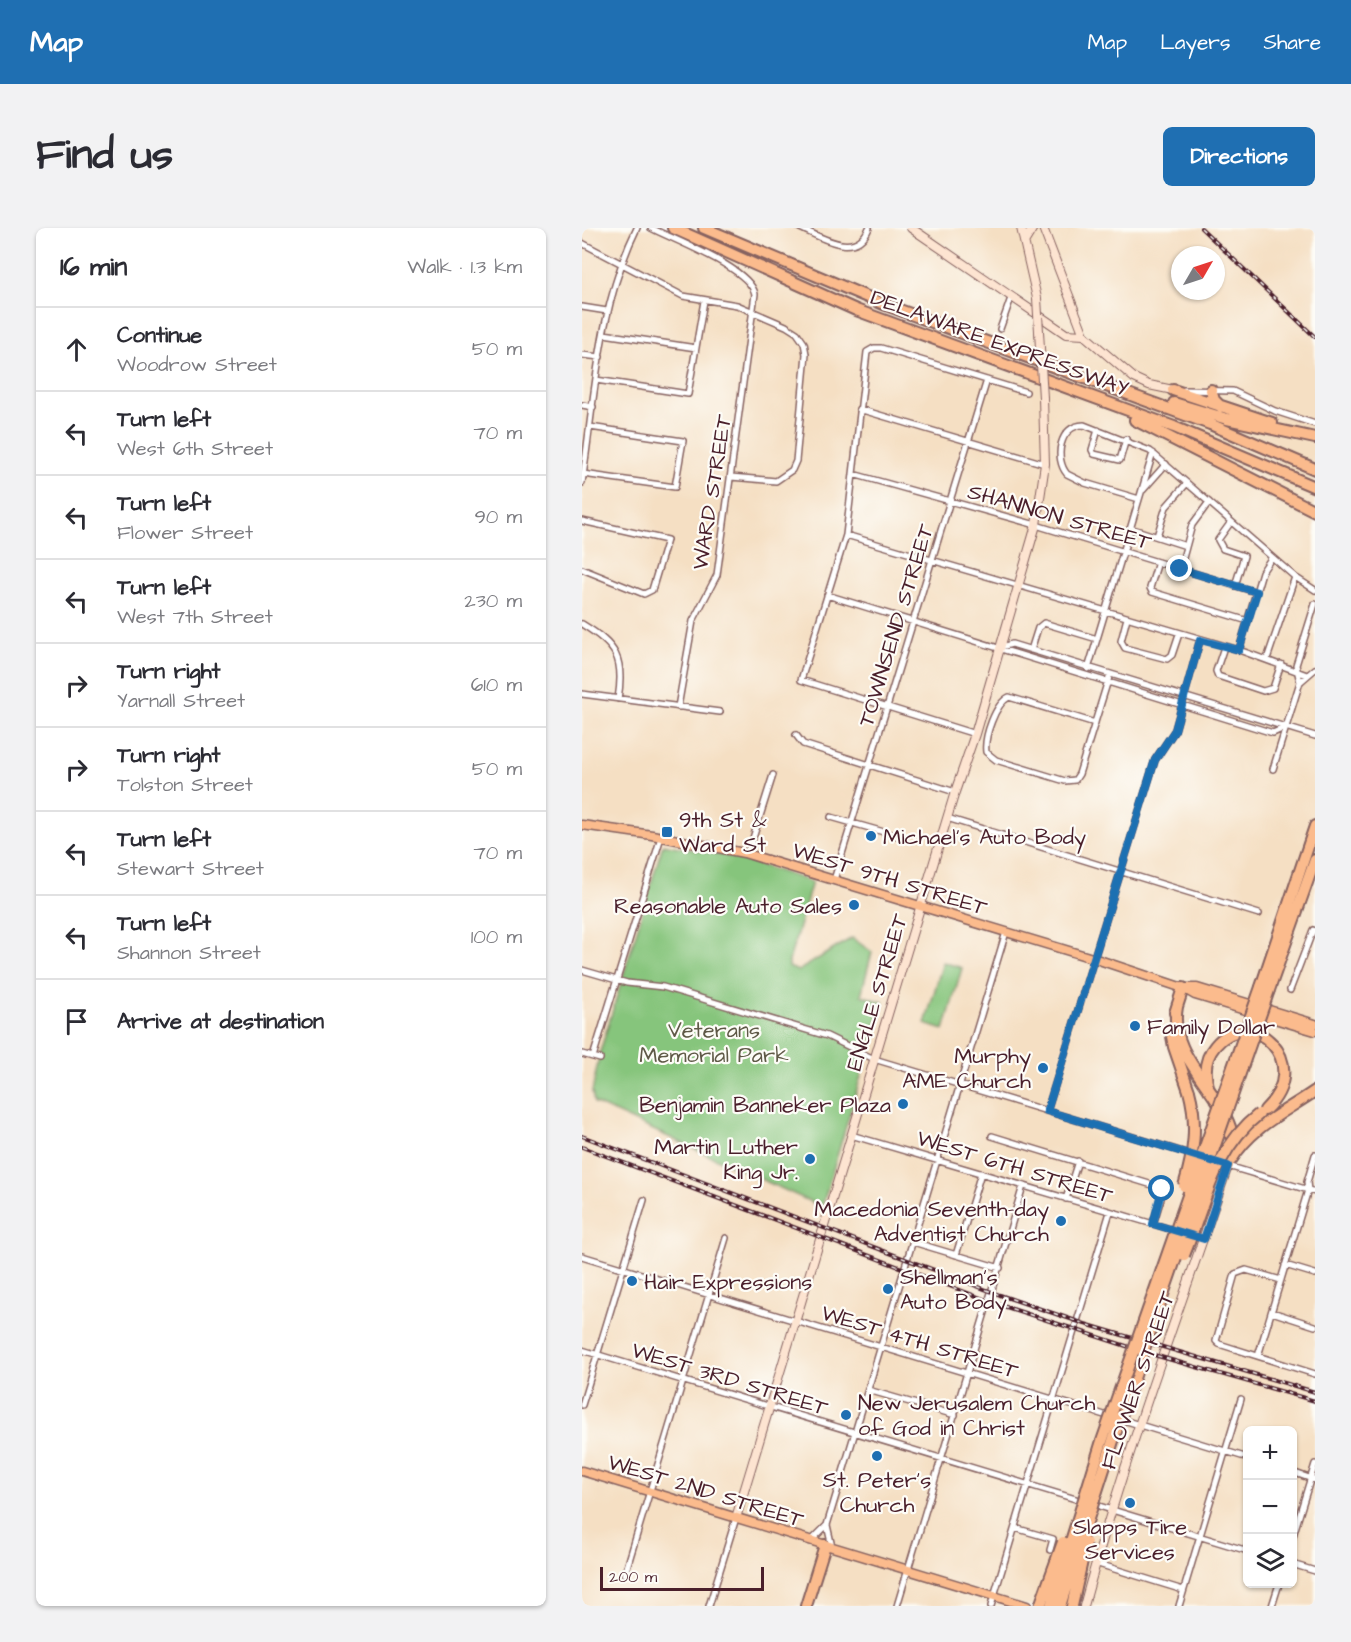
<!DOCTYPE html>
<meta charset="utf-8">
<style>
body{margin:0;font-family:"Architects Daughter",sans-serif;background:#f2f2f3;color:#2b2b33}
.controls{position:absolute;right:18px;bottom:18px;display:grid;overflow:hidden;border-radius:9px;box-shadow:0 2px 4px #0004}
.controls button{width:54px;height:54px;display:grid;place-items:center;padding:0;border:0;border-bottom:2px solid #e1e1e2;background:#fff;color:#2b2b33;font:30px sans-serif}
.compass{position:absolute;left:589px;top:18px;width:54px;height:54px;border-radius:50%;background:#fff;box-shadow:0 2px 4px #0004;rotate:51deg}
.scale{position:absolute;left:18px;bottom:15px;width:164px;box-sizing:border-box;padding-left:6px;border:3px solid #4a1f2b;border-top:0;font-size:16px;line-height:21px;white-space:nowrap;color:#4a1f2b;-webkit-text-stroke:4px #fdfcf7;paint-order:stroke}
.stop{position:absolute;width:18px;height:18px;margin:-14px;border:4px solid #1f6fb2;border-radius:50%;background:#fff}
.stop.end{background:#1f6fb2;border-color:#fff;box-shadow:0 2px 6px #0008}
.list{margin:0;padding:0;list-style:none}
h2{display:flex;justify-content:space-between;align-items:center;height:78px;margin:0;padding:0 24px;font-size:26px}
h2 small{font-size:20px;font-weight:400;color:#7c7c81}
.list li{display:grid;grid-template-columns:39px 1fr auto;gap:18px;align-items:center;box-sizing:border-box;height:84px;padding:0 24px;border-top:2px solid #e1e1e2}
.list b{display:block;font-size:22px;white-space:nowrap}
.list p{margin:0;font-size:20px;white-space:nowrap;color:#7c7c81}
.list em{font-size:20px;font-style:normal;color:#7c7c81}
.icon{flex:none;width:33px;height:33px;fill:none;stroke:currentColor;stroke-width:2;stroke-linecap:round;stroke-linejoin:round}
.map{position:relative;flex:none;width:733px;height:1378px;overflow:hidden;border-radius:9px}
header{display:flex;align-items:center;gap:36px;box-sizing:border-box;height:84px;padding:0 30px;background:#1f6fb2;color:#fff}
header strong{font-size:28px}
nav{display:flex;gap:33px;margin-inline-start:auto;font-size:21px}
.intro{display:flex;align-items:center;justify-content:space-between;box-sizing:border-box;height:144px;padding:0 36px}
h1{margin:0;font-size:42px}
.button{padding:15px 27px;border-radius:9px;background:#1f6fb2;color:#fff;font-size:21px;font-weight:700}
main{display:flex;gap:36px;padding:0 36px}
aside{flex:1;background:#fff;border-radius:9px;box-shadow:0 2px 4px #0004}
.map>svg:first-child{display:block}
</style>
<header>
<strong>Map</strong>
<nav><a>Map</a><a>Layers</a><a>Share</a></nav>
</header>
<div class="intro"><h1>Find us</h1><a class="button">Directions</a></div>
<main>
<aside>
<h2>16 min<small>Walk · 1.3 km</small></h2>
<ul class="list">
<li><svg class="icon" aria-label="ahead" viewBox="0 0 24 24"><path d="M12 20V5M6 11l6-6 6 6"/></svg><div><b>Continue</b><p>Woodrow Street</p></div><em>50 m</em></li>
<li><svg class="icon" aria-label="left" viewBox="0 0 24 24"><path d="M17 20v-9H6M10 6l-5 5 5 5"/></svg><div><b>Turn left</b><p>West 6th Street</p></div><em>70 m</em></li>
<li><svg class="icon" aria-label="left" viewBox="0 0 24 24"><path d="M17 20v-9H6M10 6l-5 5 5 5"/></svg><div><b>Turn left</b><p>Flower Street</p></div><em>90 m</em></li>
<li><svg class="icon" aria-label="left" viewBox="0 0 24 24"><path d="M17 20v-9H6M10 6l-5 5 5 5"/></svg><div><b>Turn left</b><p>West 7th Street</p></div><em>230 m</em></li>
<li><svg class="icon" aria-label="right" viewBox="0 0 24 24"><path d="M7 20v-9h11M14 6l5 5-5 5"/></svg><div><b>Turn right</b><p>Yarnall Street</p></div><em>610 m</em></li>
<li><svg class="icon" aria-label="right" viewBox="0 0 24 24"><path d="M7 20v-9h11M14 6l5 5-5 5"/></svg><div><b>Turn right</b><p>Tolston Street</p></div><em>50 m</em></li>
<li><svg class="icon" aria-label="left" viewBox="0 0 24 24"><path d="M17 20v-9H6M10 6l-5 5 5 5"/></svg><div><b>Turn left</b><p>Stewart Street</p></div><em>70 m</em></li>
<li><svg class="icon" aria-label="left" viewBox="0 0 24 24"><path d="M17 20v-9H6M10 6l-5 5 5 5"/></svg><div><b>Turn left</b><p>Shannon Street</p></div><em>100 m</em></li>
<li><svg class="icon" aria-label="arrive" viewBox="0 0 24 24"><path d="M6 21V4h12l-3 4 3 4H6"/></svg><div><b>Arrive at destination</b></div></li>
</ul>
</aside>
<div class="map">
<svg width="733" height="1378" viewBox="0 0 733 1378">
<rect width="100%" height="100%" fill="#fdfcf7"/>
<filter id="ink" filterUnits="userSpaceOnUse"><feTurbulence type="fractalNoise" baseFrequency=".0167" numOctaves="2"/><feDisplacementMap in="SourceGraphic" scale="12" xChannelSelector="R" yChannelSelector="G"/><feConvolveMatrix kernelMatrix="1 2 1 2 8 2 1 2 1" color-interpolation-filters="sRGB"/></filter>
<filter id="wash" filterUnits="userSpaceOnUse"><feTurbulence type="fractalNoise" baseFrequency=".008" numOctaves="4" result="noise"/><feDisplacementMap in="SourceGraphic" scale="24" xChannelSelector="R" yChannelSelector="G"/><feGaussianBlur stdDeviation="1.35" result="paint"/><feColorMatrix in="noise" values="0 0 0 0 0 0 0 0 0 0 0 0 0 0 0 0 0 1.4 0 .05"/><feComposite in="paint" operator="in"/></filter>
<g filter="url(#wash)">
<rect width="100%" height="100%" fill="#f5dfc3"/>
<!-- green -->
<path fill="#86c57c" stroke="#687254" stroke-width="1.5" d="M 81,616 L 157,630 L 230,654 L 207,733 L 207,739 L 216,743 L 270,710 L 290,724 L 279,767 L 301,774 L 240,979 L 12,875 L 10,864 L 18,824 Z
M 361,734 L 380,740 L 362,802 L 343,796 Z"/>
</g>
<g filter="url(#ink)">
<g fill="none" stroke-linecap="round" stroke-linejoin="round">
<!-- street casing -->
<g stroke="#866260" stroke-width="8">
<path id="street" d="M 69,0 C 92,12 168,40 173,66 L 135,347 L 111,393 L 96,479
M 218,0 C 239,9 274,32 287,0
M 0,15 L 101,68 L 155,77 L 204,98 L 215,105 L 222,115 L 224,126 L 214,233 L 210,242 L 194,253 L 149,249
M 0,79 L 25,83
M 418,101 L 429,70
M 22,106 L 114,120
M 0,127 L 18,129
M 14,152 L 106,166 L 122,73
M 602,162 L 651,163 L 693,183 L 733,196
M 0,177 L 11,179
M 277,181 L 463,236
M 516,202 L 510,222 L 512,226 L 538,232 L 544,211
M 1,246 L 93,259 L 101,213 L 8,199
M 271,246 L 454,297 L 674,364
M 0,255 C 13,169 16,79 55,0
M 561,262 L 584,236
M 557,271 L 503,255 L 485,246 C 472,231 477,197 502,197 L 568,223 L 713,349 L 733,362
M 0,293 L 85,312 L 70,362 L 62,366 L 0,341
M 649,294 L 636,312 L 641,321 L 662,328 L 653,358
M 548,300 L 604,318
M 264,307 L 657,422 L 725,447
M 575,308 L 584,279 L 605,255
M 576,334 L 568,360 L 570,364 L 666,393
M 598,341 L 610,297 L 627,274
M 245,367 L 691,505 L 704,499
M 545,390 L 539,413 L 543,420 L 585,431 L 590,427 L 597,406
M 0,396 C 34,417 43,430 36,471
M 419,419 L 430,416 L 733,508
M 642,419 L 634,443 L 636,448 L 681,463 L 691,460 L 699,436
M 449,422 L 456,400 L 462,395 L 515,411
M 657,422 L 680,344 L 690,329
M 685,431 L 713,349
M 506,441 L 571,225
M 718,454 L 714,437 L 733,376
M 0,466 L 138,484
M 513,495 L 427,469 C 413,476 402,509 404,524 L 414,532 L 483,553 L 493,552 L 497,546 L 528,446
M 393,506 L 219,452 L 264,307 L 285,124 L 292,120 L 299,120 L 444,164
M 214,507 L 221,516 L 373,564
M 691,541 L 718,454 L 733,441
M 249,589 L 316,608
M 365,590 L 677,686
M 166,626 L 191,547
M 252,652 L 405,152
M 0,742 L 45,755 L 81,759 L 245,808 L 292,831 L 611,927
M 708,762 L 731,702 L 733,703
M 0,826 L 18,831
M 11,829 L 79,609
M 465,883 L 573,532 L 593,502 L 618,412
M 269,907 L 595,1003
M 410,908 L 577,959 L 581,964 L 571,996
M 646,938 L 733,964
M 484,971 L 496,933
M 331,1014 L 418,1040
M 374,1027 L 399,945
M 0,1028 L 529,1189
M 703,1037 L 733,1046
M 699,1052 L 664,1042 L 653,1046 L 634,1113 L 637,1116 L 733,1146
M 690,1084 L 733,1098
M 0,1122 L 666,1323
M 676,1128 L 726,962 L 725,954 L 733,927
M 286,1162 L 373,1187
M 0,1177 L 62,972
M 538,1191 L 666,1230
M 710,1244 L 733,1252
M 245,1297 L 250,1319
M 433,1300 L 471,1311 L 468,1322
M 710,1311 L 733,1236
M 229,1313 L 245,1297 L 424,704
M 513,1335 L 601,1362
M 710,1336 L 733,1343
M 43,1346 L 144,1010
M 127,1378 L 154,1290
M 315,1378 L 441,958
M 409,1378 L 528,984
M 597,1378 L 659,1171
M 690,1378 L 697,1356"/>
</g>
<!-- secondary casing -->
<g stroke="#866260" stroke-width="10">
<path id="secondary" d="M 329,0 L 484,106 L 502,107
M 439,0 L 455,70
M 461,0 L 502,107 L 552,150 L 567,157 L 591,162
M 443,13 L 451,0
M 154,1290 L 373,564 L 393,506 L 454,297 L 463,236 L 461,170
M 502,1378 C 542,1229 597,1084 646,938"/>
</g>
<!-- primary casing -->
<g stroke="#866260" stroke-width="11">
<path id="primary" d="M 0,597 L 70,607 L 162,625 L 517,732 L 601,760 L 613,767 L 733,803
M 604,760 L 615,760 L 733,796
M 0,1243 L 445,1378"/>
</g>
<!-- highway casing -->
<g stroke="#866260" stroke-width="14">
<path id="highway" d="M 91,0 L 274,82 L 592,199 L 733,259
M 122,0 L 304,77 L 628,196 L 733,241
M 591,162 L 690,195
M 629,162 L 632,172 L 639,179
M 592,175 L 645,191 L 733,210
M 553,192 L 733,283
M 679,759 L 733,598
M 687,762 L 733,632
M 595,779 C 586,826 634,858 648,899 L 650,914 L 646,938
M 593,785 L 601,760
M 589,803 L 592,819 L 607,863
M 627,862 C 622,847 622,831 633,818 C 669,775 733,834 683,882
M 649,932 C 670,898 701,885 733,863
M 539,1188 L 561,1124
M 224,1378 L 243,1317"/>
</g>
<!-- street -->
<use href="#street" stroke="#fff" stroke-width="5"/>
<!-- secondary -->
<use href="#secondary" stroke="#fde4d1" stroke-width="8"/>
<!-- primary -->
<use href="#primary" stroke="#fbbb8d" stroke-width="8"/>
<!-- highway -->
<use href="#highway" stroke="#fbbb8d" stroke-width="10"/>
<!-- rail casing -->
<g stroke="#4a1f2b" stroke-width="4">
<path id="rail" d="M 619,0 L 733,109
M 0,908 L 418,1067 L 503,1096 L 733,1164
M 0,919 L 415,1076 L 572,1127 L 733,1173"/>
</g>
<!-- rail -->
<use href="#rail" stroke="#fdfcf7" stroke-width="1.5" stroke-dasharray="4.5" stroke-linecap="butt"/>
<!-- secondary-bridge casing -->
<g stroke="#866260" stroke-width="10" stroke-linecap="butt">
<path id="secondary-bridge" d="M 455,70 L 461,170"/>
</g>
<!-- highway-bridge casing -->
<g stroke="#866260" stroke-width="14" stroke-linecap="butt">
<path id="highway-bridge" d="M 602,958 C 612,925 616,896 607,863
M 602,1027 C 623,977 631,922 677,886
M 561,1124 L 687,762
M 458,1378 L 481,1314
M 469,1378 L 519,1216 L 679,759
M 478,1378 L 539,1188
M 490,1378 L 504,1315"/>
</g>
<!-- secondary-bridge -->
<use href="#secondary-bridge" stroke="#fde4d1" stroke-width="8"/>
<!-- highway-bridge -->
<use href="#highway-bridge" stroke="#fbbb8d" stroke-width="10"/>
</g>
</g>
<g fill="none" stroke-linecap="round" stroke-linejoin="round" filter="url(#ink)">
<!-- route -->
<path stroke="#1f6fb2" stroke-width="8" d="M 580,961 L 571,996 L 622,1011 L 646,938 L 465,883 L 573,532 L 593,502 L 618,412 L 657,422 L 675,364 L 598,341"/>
</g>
<!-- markers -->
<g fill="#1f6fb2" stroke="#fdfcf7" stroke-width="2">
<rect x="79" y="598" width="12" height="12" rx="3"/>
<circle cx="289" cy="608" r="6"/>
<circle cx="272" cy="677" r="6"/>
<circle cx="553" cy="798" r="6"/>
<circle cx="461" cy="840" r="6"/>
<circle cx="321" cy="876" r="6"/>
<circle cx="228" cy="931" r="6"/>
<circle cx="479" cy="993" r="6"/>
<circle cx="50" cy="1053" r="6"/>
<circle cx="306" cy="1061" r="6"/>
<circle cx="264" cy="1187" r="6"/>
<circle cx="295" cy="1228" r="6"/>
<circle cx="548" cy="1275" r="6"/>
</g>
<g text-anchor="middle" stroke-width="4.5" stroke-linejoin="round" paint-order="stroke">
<!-- street labels -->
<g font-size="22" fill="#4a1f2b" stroke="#fdfcf7">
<text transform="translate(418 114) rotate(20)" y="8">DELAWARE EXPRESSWAY</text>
<text transform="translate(129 264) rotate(-81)" y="8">WARD STREET</text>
<text transform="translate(478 288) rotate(16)" y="8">SHANNON STREET</text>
<text transform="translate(313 397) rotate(-73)" y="8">TOWNSEND STREET</text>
<text transform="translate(308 650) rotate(17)" y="8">WEST 9TH STREET</text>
<text transform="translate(294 764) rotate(-73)" y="8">ENGLE STREET</text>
<text transform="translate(433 938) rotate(17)" y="8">WEST 6TH STREET</text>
<text transform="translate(338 1113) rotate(17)" y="8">WEST 4TH STREET</text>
<text transform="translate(148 1150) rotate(17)" y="8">WEST 3RD STREET</text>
<text transform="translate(555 1152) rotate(-71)" y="8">FLOWER STREET</text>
<text transform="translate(124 1262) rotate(17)" y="8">WEST 2ND STREET</text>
</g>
<!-- poi labels -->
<g font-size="22" fill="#4a1f2b" stroke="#fdfcf7" text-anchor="start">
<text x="97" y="599">9th St &amp;<tspan x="97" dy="25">Ward St</tspan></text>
<text x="301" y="616">Michael's Auto Body</text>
<text x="260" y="685" text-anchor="end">Reasonable Auto Sales</text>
<text x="565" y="806">Family Dollar</text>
<text x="449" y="835" text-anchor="end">Murphy<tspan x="449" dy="25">AME Church</tspan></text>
<text x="309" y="884" text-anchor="end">Benjamin Banneker Plaza</text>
<text x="216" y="926" text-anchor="end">Martin Luther<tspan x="216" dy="25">King Jr.</tspan></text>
<text x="467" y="988" text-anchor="end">Macedonia Seventh-day<tspan x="467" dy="25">Adventist Church</tspan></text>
<text x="318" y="1056">Shellman's<tspan x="318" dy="25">Auto Body</tspan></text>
<text x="62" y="1061">Hair Expressions</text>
<text x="276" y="1182">New Jerusalem Church<tspan x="276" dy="25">of God in Christ</tspan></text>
<text x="295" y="1259" text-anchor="middle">St. Peter's<tspan x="295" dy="25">Church</tspan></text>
<text x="548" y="1306" text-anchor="middle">Slapps Tire<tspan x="548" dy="25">Services</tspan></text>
</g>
<!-- park labels -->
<g font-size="22" fill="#5f5947" stroke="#fdfcf7">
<text x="132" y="809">Veterans<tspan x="132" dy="25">Memorial Park</tspan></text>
</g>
</g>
</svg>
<div class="controls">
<button>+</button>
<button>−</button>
<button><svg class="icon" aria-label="layers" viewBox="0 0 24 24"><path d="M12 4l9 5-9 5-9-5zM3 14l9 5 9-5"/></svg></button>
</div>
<svg class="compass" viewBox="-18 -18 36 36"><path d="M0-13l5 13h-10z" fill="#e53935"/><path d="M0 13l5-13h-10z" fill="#7c7c81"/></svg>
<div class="scale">200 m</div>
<div class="stop" style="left:580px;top:961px"></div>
<div class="stop end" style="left:598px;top:341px"></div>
</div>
</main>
